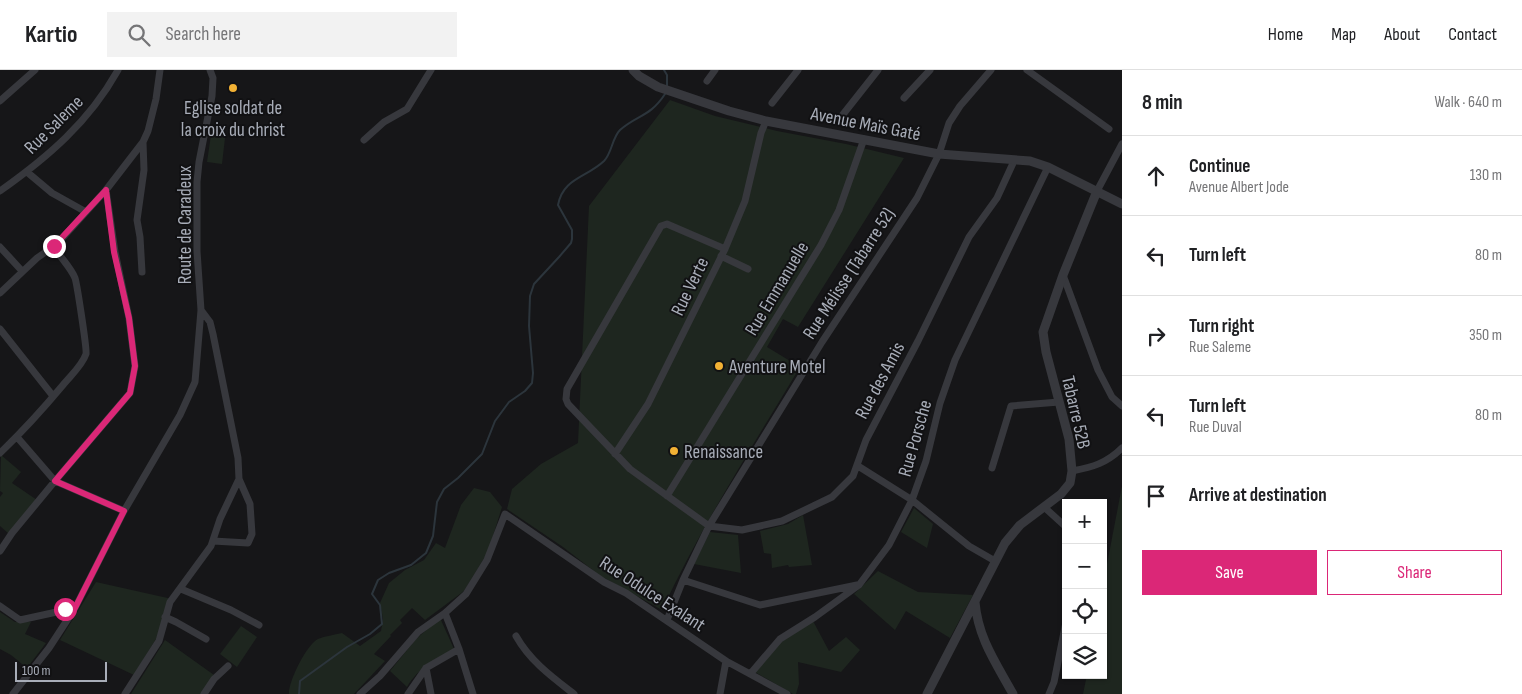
<!DOCTYPE html>
<meta charset="utf-8">
<style>
body{margin:0;font-family:"Sofia Sans Condensed",sans-serif;background:#f2f2f2;color:#202124}
.controls{position:absolute;right:15px;bottom:15px;display:grid;overflow:hidden;border-radius:0px;box-shadow:0 1px 4px #0004}
.controls button{width:45px;height:45px;display:grid;place-items:center;padding:0;border:0;border-bottom:1px solid #e0e0e0;background:#fff;color:#202124;font:25px sans-serif}
.scale{position:absolute;left:15px;bottom:12px;width:92px;box-sizing:border-box;padding-left:5px;border:2px solid #a8adb8;border-top:0;font-size:14px;line-height:18px;white-space:nowrap;color:#a8adb8;-webkit-text-stroke:4px #111113;paint-order:stroke}
.stop{position:absolute;width:15px;height:15px;margin:-11px;border:4px solid #db2777;border-radius:50%;background:#fff}
.stop.end{background:#db2777;border-color:#fff;box-shadow:0 1px 5px #0008}
.list{margin:0;padding:0;list-style:none}
h2{display:flex;justify-content:space-between;align-items:center;height:65px;margin:0;padding:0 20px;font-size:21px}
h2 small{font-size:16px;font-weight:400;color:#757577}
.list li{display:grid;grid-template-columns:32px 1fr auto;gap:15px;align-items:center;box-sizing:border-box;height:80px;padding:0 20px;border-top:1px solid #e0e0e0}
.list b{display:block;font-size:19px;white-space:nowrap}
.list p{margin:0;font-size:16px;white-space:nowrap;color:#757577}
.list em{font-size:16px;font-style:normal;color:#757577}
.actions{display:flex;gap:10px;padding:15px 20px}
.actions a{flex:1;padding:11px 0;border:1px solid #db2777;border-radius:0px;text-align:center;font-size:18px;color:#db2777}
.actions .main{background:#db2777;color:#fff}
.icon{flex:none;width:28px;height:28px;fill:none;stroke:currentColor;stroke-width:2;stroke-linecap:round;stroke-linejoin:round}
.map{position:relative;flex:none;width:1122px;height:624px;overflow:hidden}
header{display:flex;align-items:center;gap:30px;box-sizing:border-box;height:70px;padding:0 25px;background:#fff;border-bottom:1px solid #e0e0e0}
header strong{font-size:24px}
nav{display:flex;gap:28px;margin-inline-start:auto;font-size:18px}
.search{width:350px;height:45px;background:#f2f2f2;display:flex;align-items:center;gap:12px;box-sizing:border-box;padding:0 18px;border-radius:0px;color:#757577;font-size:19px}
main{display:flex}
aside{flex:1;background:#fff}
.map>svg:first-child{display:block}
</style>
<header>
<strong>Kartio</strong>
<div class="search"><svg class="icon" aria-label="search" viewBox="0 0 24 24"><circle cx="10" cy="10" r="6"/><path d="M15 15l6 6"/></svg>Search here</div>
<nav><a>Home</a><a>Map</a><a>About</a><a>Contact</a></nav>
</header>
<main>
<div class="map">
<svg width="1122" height="624" viewBox="0 0 1122 624">
<rect width="100%" height="100%" fill="#161618"/>
<!-- green -->
<path fill="#1e261f" d="M 670,30 L 715,46 L 777,61 L 846,74 L 904,88 L 798,257 L 783,249 L 767,277 L 800,297 C 752,377 702,455 662,540 L 599,505 L 563,477 L 507,439 L 512,419 L 541,394 L 578,373 L 589,136 Z
M 211,65 L 225,68 L 222,94 L 207,92 Z
M 1,385 L 21,402 L 12,413 L 37,430 L 9,464 L 0,456 L 0,427 L 3,423 L 0,421 Z
M 1122,416 L 1122,624 L 1083,624 L 1087,605 L 1103,605 L 1103,515 Z
M 474,418 L 490,422 L 502,437 L 488,482 L 464,521 L 425,550 L 412,538 L 400,550 L 402,553 L 390,565 L 391,566 L 374,584 L 385,591 L 354,624 L 289,624 C 288,612 307,574 318,569 C 325,566 334,565 342,563 L 360,576 L 381,561 L 383,549 L 380,533 L 389,513 L 405,500 L 424,490 L 436,473 L 445,478 L 461,435 Z
M 914,438 L 933,454 L 927,478 L 901,462 Z
M 803,445 L 812,495 L 789,497 L 788,495 L 772,498 L 771,484 L 764,483 L 760,461 L 788,454 Z
M 710,462 L 738,465 L 741,503 L 694,494 Z
M 878,501 L 918,522 L 973,525 L 950,568 L 906,541 L 895,560 L 854,524 Z
M 96,512 L 172,529 L 156,569 L 134,605 L 60,570 Z
M 0,542 L 15,552 L 31,552 L 25,564 L 46,573 L 27,598 L 11,585 L 0,579 Z
M 440,548 L 454,579 C 435,590 418,598 407,617 L 390,601 L 416,569 Z
M 813,551 L 829,581 L 846,567 L 860,580 L 841,602 L 798,592 L 799,614 L 796,624 L 793,624 L 755,602 L 781,572 Z
M 241,556 L 257,567 L 237,597 L 220,584 Z
M 165,570 L 214,605 L 201,624 L 131,624 Z"/>
<g fill="none" stroke-linecap="round" stroke-linejoin="round">
<!-- stream -->
<path stroke="#2c353c" stroke-width="2" d="M 664,0 L 667,5 L 667,17
M 299,624 L 300,611 L 347,577 L 370,564 L 382,554 L 380,535 L 372,524 L 378,510 L 389,503 L 411,495 L 426,483 L 433,466 L 437,432 L 444,419 L 458,408 L 482,384 L 495,351 L 509,332 L 525,321 L 532,313 L 533,303 L 529,256 L 530,226 L 534,214 L 559,187 L 571,173 L 572,169 L 572,160 L 558,135 C 563,108 586,108 604,91 C 612,83 612,68 620,60 C 637,45 650,47 665,24"/>
<!-- minor -->
<path stroke="#37383d" stroke-width="7" d="M 1027,0 L 1109,59
M 707,11 L 715,0
M 904,28 L 930,0
M 0,31 L 35,0
M 772,33 L 798,0
M 837,52 L 878,0
M 364,70 L 384,52 L 407,39 L 431,0
M 27,102 L 52,123 L 86,142
M 0,121 C 48,87 89,52 118,0
M 1097,121 L 1122,74
M 0,177 L 22,201
M 725,179 L 667,154 L 661,156 L 567,319 L 566,329 L 568,334 L 630,399 L 709,456 L 742,460 L 782,451 L 832,427 L 853,406 L 866,370 L 918,271 L 969,167 L 997,128 L 1014,91
M 721,186 L 748,199
M 142,202 L 140,167 L 137,150 L 144,100 L 143,72
M 1063,205 L 1098,300 L 1112,327 L 1122,336
M 0,223 L 37,188 L 57,174 L 106,120 L 143,72 L 148,61 L 156,29 L 160,0
M 201,240 L 210,252 L 213,264 L 238,388 L 239,409 L 250,434 L 252,464 L 248,473 L 213,471
M 0,259 L 53,326
M 17,367 L 55,411 L 124,441
M 0,383 C 22,362 43,339 63,315 C 70,306 82,296 86,284 C 87,279 77,214 75,208 C 70,196 60,188 54,176
M 615,384 L 648,334 L 725,179 L 745,131 L 761,63 L 766,51
M 858,396 L 912,430 L 969,476 L 995,491
M 992,398 L 1011,336 L 1059,332
M 1072,401 C 1093,397 1107,393 1122,378
M 667,426 L 821,175 L 839,140 L 864,69
M 1044,437 L 1066,457
M 0,481 L 12,463 L 55,411 L 130,323 L 135,296 L 129,248 L 115,182 L 106,120
M 683,510 L 760,535 L 857,515
M 181,519 L 231,540 L 259,555
M 0,536 L 20,550 L 75,538
M 445,543 L 459,579 L 473,624
M 165,547 L 176,552 L 206,569
M 667,550 L 683,510 L 709,456 L 822,272 L 917,128 L 939,84 L 949,53 L 960,36 L 991,0
M 516,566 C 530,591 552,607 574,624
M 426,598 L 431,624
M 751,603 L 780,569 L 815,547 L 859,515 L 889,475 L 912,430 L 926,391 L 940,333 L 955,290 L 1048,97
M 13,624 L 49,578 L 75,538 L 124,441 L 180,345 L 195,312 L 201,240 L 197,181 L 197,112 L 199,92 L 212,26 L 213,8 L 210,0
M 125,624 L 159,571 L 170,532 L 211,476 L 220,449 L 239,409
M 204,624 L 214,609 L 228,596
M 360,624 L 380,606 L 418,562 L 445,543 L 466,524 L 487,490 L 505,444 L 604,512 L 626,523 L 726,591 L 787,624
M 408,624 L 426,598 L 459,579
M 720,624 L 726,591
M 1049,624 L 1054,612 L 1066,552"/>
<!-- tertiary -->
<path stroke="#37383d" stroke-width="9" d="M 633,0 L 639,6 L 658,17 L 729,41 L 766,51 L 939,84 L 1030,91 L 1048,97 L 1122,134
M 975,532 C 978,568 996,593 1013,624
M 927,624 L 1005,473 L 1020,455 L 1061,424 L 1070,413 L 1072,401 L 1069,369 L 1046,282 L 1043,262 L 1063,205 L 1097,121"/>
</g>
<g fill="none" stroke-linecap="round" stroke-linejoin="round">
<!-- route -->
<path stroke="#db2777" stroke-width="6" d="M 54,176 L 106,120 L 114,182 L 129,248 L 135,296 L 130,323 L 55,411 L 124,441 L 75,538 L 65,539"/>
</g>
<!-- markers -->
<g fill="#f2b134" stroke="#111113" stroke-width="2">
<circle cx="233" cy="18" r="5"/>
<circle cx="719" cy="296" r="5"/>
<circle cx="674" cy="381" r="5"/>
</g>
<g text-anchor="middle" stroke-width="4" stroke-linejoin="round" paint-order="stroke">
<!-- poi labels -->
<g font-size="19" fill="#a8adb8" stroke="#111113" text-anchor="start">
<text x="233" y="44" text-anchor="middle">Eglise soldat de<tspan x="233" dy="22">la croix du christ</tspan></text>
<text x="729" y="303">Aventure Motel</text>
<text x="684" y="388">Renaissance</text>
</g>
<!-- street labels -->
<g font-size="19" fill="#a8adb8" stroke="#111113">
<text transform="translate(866 53) rotate(11)" y="7">Avenue Maïs Gaté</text>
<text transform="translate(53 54) rotate(-45)" y="7">Rue Saleme</text>
<text transform="translate(184 155) rotate(-90)" y="7">Route de Caradeux</text>
<text transform="translate(848 203) rotate(-57)" y="7">Rue Mélisse (Tabarre 52)</text>
<text transform="translate(689 216) rotate(-64)" y="7">Rue Verte</text>
<text transform="translate(776 218) rotate(-59)" y="7">Rue Emmanuelle</text>
<text transform="translate(879 310) rotate(-62)" y="7">Rue des Amis</text>
<text transform="translate(1077 342) rotate(77)" y="7">Tabarre 52B</text>
<text transform="translate(914 368) rotate(-74)" y="7">Rue Porsche</text>
<text transform="translate(653 523) rotate(33)" y="7">Rue Odulce Exalant</text>
</g>
</g>
</svg>
<div class="controls">
<button>+</button>
<button>−</button>
<button><svg class="icon" aria-label="locate" viewBox="0 0 24 24"><circle cx="12" cy="12" r="6"/><path d="M12 2v4M12 18v4M2 12h4M18 12h4"/></svg></button>
<button><svg class="icon" aria-label="layers" viewBox="0 0 24 24"><path d="M12 4l9 5-9 5-9-5zM3 14l9 5 9-5"/></svg></button>
</div>
<div class="scale">100 m</div>
<div class="stop" style="left:65px;top:539px"></div>
<div class="stop end" style="left:54px;top:176px"></div>
</div>
<aside>
<h2>8 min<small>Walk · 640 m</small></h2>
<ul class="list">
<li><svg class="icon" aria-label="ahead" viewBox="0 0 24 24"><path d="M12 20V5M6 11l6-6 6 6"/></svg><div><b>Continue</b><p>Avenue Albert Jode</p></div><em>130 m</em></li>
<li><svg class="icon" aria-label="left" viewBox="0 0 24 24"><path d="M17 20v-9H6M10 6l-5 5 5 5"/></svg><div><b>Turn left</b></div><em>80 m</em></li>
<li><svg class="icon" aria-label="right" viewBox="0 0 24 24"><path d="M7 20v-9h11M14 6l5 5-5 5"/></svg><div><b>Turn right</b><p>Rue Saleme</p></div><em>350 m</em></li>
<li><svg class="icon" aria-label="left" viewBox="0 0 24 24"><path d="M17 20v-9H6M10 6l-5 5 5 5"/></svg><div><b>Turn left</b><p>Rue Duval</p></div><em>80 m</em></li>
<li><svg class="icon" aria-label="arrive" viewBox="0 0 24 24"><path d="M6 21V4h12l-3 4 3 4H6"/></svg><div><b>Arrive at destination</b></div></li>
</ul>
<div class="actions"><a class="main">Save</a><a>Share</a></div>
</aside>
</main>
